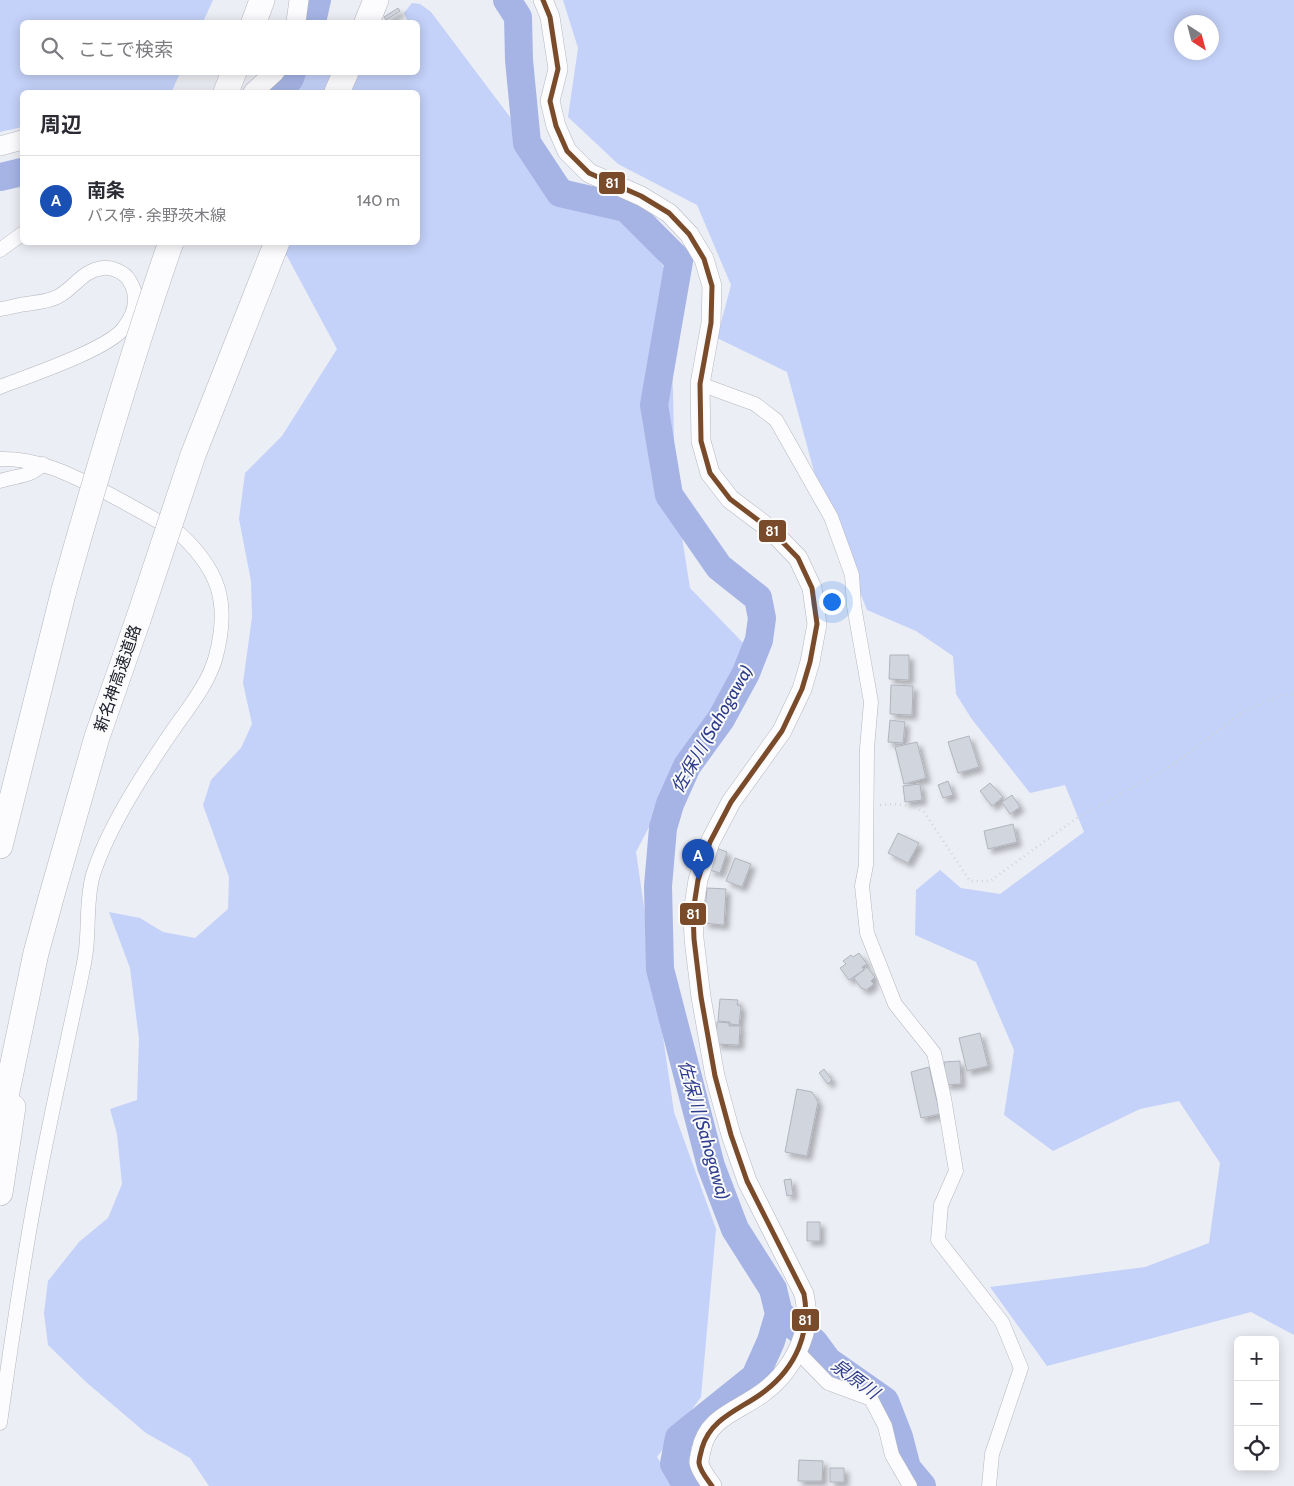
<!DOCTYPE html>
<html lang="ja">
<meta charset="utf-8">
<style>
body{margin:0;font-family:Cabin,"Noto Sans JP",sans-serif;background:#f2f2f3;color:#2b2b33}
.controls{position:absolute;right:15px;bottom:15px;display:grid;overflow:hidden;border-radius:8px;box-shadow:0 2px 12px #0003}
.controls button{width:45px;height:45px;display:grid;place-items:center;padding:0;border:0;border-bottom:1px solid #e1e1e2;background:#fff;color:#2b2b33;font:25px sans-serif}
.compass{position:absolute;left:1174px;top:15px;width:45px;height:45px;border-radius:50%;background:#fff;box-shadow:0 2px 12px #0003;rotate:144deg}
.you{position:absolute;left:831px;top:601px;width:18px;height:18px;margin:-12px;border:4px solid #fff;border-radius:50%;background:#1a73e8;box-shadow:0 0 0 8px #1a73e833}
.badge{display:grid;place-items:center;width:32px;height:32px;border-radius:50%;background:#d93025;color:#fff;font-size:16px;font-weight:700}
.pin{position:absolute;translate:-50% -41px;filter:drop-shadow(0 1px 2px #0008)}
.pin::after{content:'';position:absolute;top:26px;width:18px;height:15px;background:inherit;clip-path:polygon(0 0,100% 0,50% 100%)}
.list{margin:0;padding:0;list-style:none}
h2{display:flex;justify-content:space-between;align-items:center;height:65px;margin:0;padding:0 20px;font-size:21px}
h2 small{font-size:16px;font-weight:400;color:#7c7c81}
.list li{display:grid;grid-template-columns:32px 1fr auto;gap:15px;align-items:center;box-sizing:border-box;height:90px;padding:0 20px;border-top:1px solid #e1e1e2}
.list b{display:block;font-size:19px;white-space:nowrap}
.list p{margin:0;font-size:16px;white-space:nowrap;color:#7c7c81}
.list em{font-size:16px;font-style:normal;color:#7c7c81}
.icon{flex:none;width:28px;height:28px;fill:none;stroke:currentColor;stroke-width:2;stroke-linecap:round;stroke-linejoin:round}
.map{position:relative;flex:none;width:1294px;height:1486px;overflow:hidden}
.search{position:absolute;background:#fff;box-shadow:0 2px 12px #0003;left:20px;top:20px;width:400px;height:55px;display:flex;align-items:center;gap:12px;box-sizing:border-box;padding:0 18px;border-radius:8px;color:#7c7c81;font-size:19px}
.panel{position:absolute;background:#fff;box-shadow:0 2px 12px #0003;left:20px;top:90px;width:400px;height:155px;border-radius:8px}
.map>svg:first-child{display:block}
</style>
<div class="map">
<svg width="1294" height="1486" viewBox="0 0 1294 1486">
<defs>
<filter id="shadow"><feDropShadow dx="4.5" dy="4.5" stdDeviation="2.5" flood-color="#0004"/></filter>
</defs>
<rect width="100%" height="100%" fill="#eceef5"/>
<!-- green -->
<path fill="#c4d1f8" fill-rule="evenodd" d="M 0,0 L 213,0 L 203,22 L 22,22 L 22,72 L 180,73 L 172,91 L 165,92 L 22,92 L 22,127 L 0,132 Z
M 563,0 L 1294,0 L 1294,1335 L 1251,1312 L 1047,1366 L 990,1287 L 1145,1267 L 1209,1243 L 1220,1163 L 1179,1101 L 1140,1109 L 1053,1151 L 1004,1115 L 1014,1050 L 976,962 L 915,935 L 916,890 L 940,870 L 961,888 L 1000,894 L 1084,832 L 1065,785 L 1030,793 L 971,718 L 956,694 L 953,656 L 916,631 L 867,610 L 818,486 L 787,372 L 717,338 L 731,285 L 697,205 L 618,164 L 568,117 L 578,48 ZM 1182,22 L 1212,22 L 1212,52 L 1182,52 Z
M 412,3 L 420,4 L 431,12 L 513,121 L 564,177 L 625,217 L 667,271 L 673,391 L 675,492 L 690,588 L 747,647 L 695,738 L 636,852 L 674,1112 L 716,1229 L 701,1397 L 657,1457 L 674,1486 L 209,1486 L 190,1458 L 146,1433 L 86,1382 L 48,1345 L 44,1313 L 48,1281 L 79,1242 L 108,1218 L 122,1184 L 117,1134 L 110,1109 L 137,1100 L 139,1039 L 130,968 L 109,912 L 140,918 L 163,932 L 195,938 L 228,909 L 229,877 L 203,805 L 211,780 L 241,748 L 252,724 L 243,683 L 252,617 L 251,581 L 239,519 L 245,473 L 282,436 L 337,349 L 287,256 L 274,243 L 418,242 L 418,92 L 295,92 L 305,73 L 418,72 L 418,22 L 408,22 L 404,13 Z"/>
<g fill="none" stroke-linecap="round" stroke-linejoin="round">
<!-- river -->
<path stroke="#a5b4e5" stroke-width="28" d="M 507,0 L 518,17 L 519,60 L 527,143 L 560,193 L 626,208 L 679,261 L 654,405 L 669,495 L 719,567 L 758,598 L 762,618 L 759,640 L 746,673 L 721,719 L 687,766 L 670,804 L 663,828 L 658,886 L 660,969 L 711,1166 L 735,1229 L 773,1289 L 779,1314 L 771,1341 L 755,1377 L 679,1438 L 674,1464 L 687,1486
M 312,22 L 317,0
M 279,92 L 290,78 L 292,72
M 0,177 L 22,172
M 782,1316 L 814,1342 L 828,1361 L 885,1401 L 899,1437 L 907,1468 L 922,1486"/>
</g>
<!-- building -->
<path fill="#d1d5de" stroke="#b1b4bd" filter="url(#shadow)" d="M 398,8 L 400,11 L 386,20 L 384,17 Z
M 890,655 L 909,655 L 909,680 L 889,679 Z
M 891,685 L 913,686 L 912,715 L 890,714 Z
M 890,720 L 905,722 L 903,743 L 888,742 Z
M 969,736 L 979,767 L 958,773 L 948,742 Z
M 917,742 L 926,778 L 904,784 L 895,747 Z
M 948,781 L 953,795 L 943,798 L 938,785 Z
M 990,783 L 1003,797 L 992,806 L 980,791 Z
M 920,784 L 922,800 L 905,802 L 903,786 Z
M 1012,795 L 1020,807 L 1010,814 L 1002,802 Z
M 1013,824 L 1017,842 L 988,849 L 984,831 Z
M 898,833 L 919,843 L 908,863 L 888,853 Z
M 716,848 L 727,852 L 720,873 L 709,870 Z
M 735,858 L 751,864 L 742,887 L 726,881 Z
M 707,888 L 726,889 L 724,925 L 704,923 Z
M 859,953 L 867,964 L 862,967 L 864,970 L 849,980 L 840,968 L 846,964 L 843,961 L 851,955 L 853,957 Z
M 867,967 L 875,977 L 871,981 L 874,984 L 866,990 L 861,988 L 854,978 Z
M 720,999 L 738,1000 L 737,1005 L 741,1006 L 739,1025 L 730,1024 L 730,1022 L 718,1021 Z
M 717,1022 L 729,1023 L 729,1026 L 740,1026 L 739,1045 L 716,1044 Z
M 980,1033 L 988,1066 L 967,1071 L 959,1038 Z
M 960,1061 L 961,1084 L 945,1085 L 944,1062 Z
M 929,1067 L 940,1114 L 921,1118 L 911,1072 Z
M 824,1069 L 832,1080 L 828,1084 L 819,1073 Z
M 797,1089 L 812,1092 L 818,1102 L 807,1156 L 785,1152 Z
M 791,1179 L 793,1195 L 787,1196 L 784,1180 Z
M 807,1222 L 820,1222 L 820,1241 L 807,1241 Z
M 799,1460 L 823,1461 L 822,1481 L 798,1481 Z
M 830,1468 L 844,1468 L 844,1482 L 830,1482 Z"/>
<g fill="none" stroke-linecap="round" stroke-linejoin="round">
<!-- minor casing -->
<g stroke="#b4b7c0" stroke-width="15">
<path id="minor" d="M 0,250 L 22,234
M 0,309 C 9,308 17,305 26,304 C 37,302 49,302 59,296 C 75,287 83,270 103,268 C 112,267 124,272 129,280 C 140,297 135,314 123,329 C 106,350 28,376 0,387
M 700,384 L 755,404 L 776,420 L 831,517 L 852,575 L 854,606 L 871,702 L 867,748 L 866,865 L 862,886 L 867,933 L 895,1004 L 934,1053 L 944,1098 L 956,1171 L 941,1205 L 938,1240 L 1002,1322 L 1021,1368 L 992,1454 L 989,1486
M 0,459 C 39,458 71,475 105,492 C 130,505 154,519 179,533 C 219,570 230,602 216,656 C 209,683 189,707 173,730 C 145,771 108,827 93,875 C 86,899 89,926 86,950 C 85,961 82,972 80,983 C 65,1051 50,1119 37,1188 C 22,1266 11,1344 0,1423
M 0,481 C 17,475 29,478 43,464
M 797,1351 L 828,1383 L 871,1399 L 885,1426 L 892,1455 L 910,1486"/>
</g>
<!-- secondary casing -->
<g stroke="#b4b7c0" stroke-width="20">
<path id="secondary" d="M 543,0 L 550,17 L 558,69 L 550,101 L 556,126 L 567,151 L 589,173 L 641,196 L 669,213 L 689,234 L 704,259 L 712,286 L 711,323 L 700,384 L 701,441 L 710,473 L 730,499 L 771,530 L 798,558 L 812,588 L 817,624 L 810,662 L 802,689 L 782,731 L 731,802 L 710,842 L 698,880 L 693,912 L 694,939 L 701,997 L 715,1076 L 731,1135 L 747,1181 L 804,1294 C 806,1304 808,1315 806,1325 C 801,1351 786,1375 765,1391 C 740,1411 707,1416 701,1451 C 700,1455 699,1459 699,1463 C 700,1470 708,1480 712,1486
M 296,22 L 299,0
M 253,92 L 275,72
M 0,146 L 22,140"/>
</g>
<!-- motorway casing -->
<g stroke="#b4b7c0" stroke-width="26">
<path id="motorway" d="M 254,22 L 262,0
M 367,22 L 376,0
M 226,92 L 234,72
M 337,92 L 346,72
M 0,846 L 64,590
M 0,1125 L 36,953 L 51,898 L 97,737 L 138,620
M 0,1193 L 13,1107"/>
</g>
<!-- path -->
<path stroke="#d2d4d6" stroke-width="2.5" stroke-dasharray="1 4" stroke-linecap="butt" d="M 880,805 C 896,803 909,804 924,812 L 970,881 L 990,881 L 1077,818 L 1173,765 L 1243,712 L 1276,697 L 1294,693"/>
<!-- minor -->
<use href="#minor" stroke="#fcfcfe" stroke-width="14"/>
<!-- secondary -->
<use href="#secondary" stroke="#fcfcfe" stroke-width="19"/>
<!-- motorway -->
<use href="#motorway" stroke="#fcfcfe" stroke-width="25"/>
<!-- motorway-bridge casing -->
<g stroke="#b4b7c0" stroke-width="26" stroke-linecap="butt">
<path id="motorway-bridge" d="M 64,590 C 97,473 131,357 171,242
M 138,620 L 193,455 L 277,242"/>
</g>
<!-- motorway-bridge -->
<use href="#motorway-bridge" stroke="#fcfcfe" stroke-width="25"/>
<!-- bus-1 casing -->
<g stroke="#fafafa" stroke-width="9">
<path id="bus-1" d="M 543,0 L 550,17 L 558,69 L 550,101 L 556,126 L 567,151 L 589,173 L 641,196 L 669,213 L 689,234 L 704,259 L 712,286 L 711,323 L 700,384 L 701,441 L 710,473 L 730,499 L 771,530 L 798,558 L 812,588 L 817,624 L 810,662 L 802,689 L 782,731 L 731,802 L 710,842 L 698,880 L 693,912 L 694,939 L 701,997 L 715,1076 L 731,1135 L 747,1181 L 804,1294 C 811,1332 796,1367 765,1391 C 742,1409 711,1417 702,1448 C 701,1453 699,1458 699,1463 C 700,1471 707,1479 712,1486"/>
</g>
<!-- bus-1 -->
<use href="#bus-1" stroke="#7a4b2a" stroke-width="5"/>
</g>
<g text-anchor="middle" stroke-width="4" stroke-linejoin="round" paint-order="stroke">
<!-- street labels -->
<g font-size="16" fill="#171a25" stroke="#fafafa">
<text transform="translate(117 678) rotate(-71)" y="6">新名神高速道路</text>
</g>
<!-- water labels -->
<g font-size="18" font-style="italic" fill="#2e3d8d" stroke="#fafafa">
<text transform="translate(712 729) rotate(-60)" y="6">佐保川 (Sahogawa)</text>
<text transform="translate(704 1130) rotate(74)" y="6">佐保川 (Sahogawa)</text>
<text transform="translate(855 1379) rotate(36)" y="6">泉原川</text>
</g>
</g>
<g stroke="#fafafa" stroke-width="2">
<rect x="598" y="171" width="28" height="24" rx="5" fill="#7a4b2a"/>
<rect x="758" y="519" width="29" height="24" rx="5" fill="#7a4b2a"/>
<rect x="679" y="902" width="28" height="24" rx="5" fill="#7a4b2a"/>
<rect x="791" y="1308" width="29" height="24" rx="5" fill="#7a4b2a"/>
</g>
<g font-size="14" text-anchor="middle" font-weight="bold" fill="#fff">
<text x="612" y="188">81</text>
<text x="772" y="536">81</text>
<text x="693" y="919">81</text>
<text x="805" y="1325">81</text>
</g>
</svg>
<div class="controls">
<button>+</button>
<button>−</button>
<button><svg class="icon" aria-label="locate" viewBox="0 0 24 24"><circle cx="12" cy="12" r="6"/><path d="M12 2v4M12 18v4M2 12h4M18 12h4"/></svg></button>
</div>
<svg class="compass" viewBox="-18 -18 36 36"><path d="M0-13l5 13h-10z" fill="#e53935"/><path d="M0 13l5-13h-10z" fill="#7c7c81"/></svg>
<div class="you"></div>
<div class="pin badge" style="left:698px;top:880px;background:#1a4fb4">A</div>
<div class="search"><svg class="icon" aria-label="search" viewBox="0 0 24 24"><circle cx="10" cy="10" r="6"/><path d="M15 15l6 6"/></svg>ここで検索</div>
<section class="panel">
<h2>周辺<small></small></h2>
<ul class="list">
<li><span class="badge" style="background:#1a4fb4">A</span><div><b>南条</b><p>バス停 · 余野茨木線</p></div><em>140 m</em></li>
</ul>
</section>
</div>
